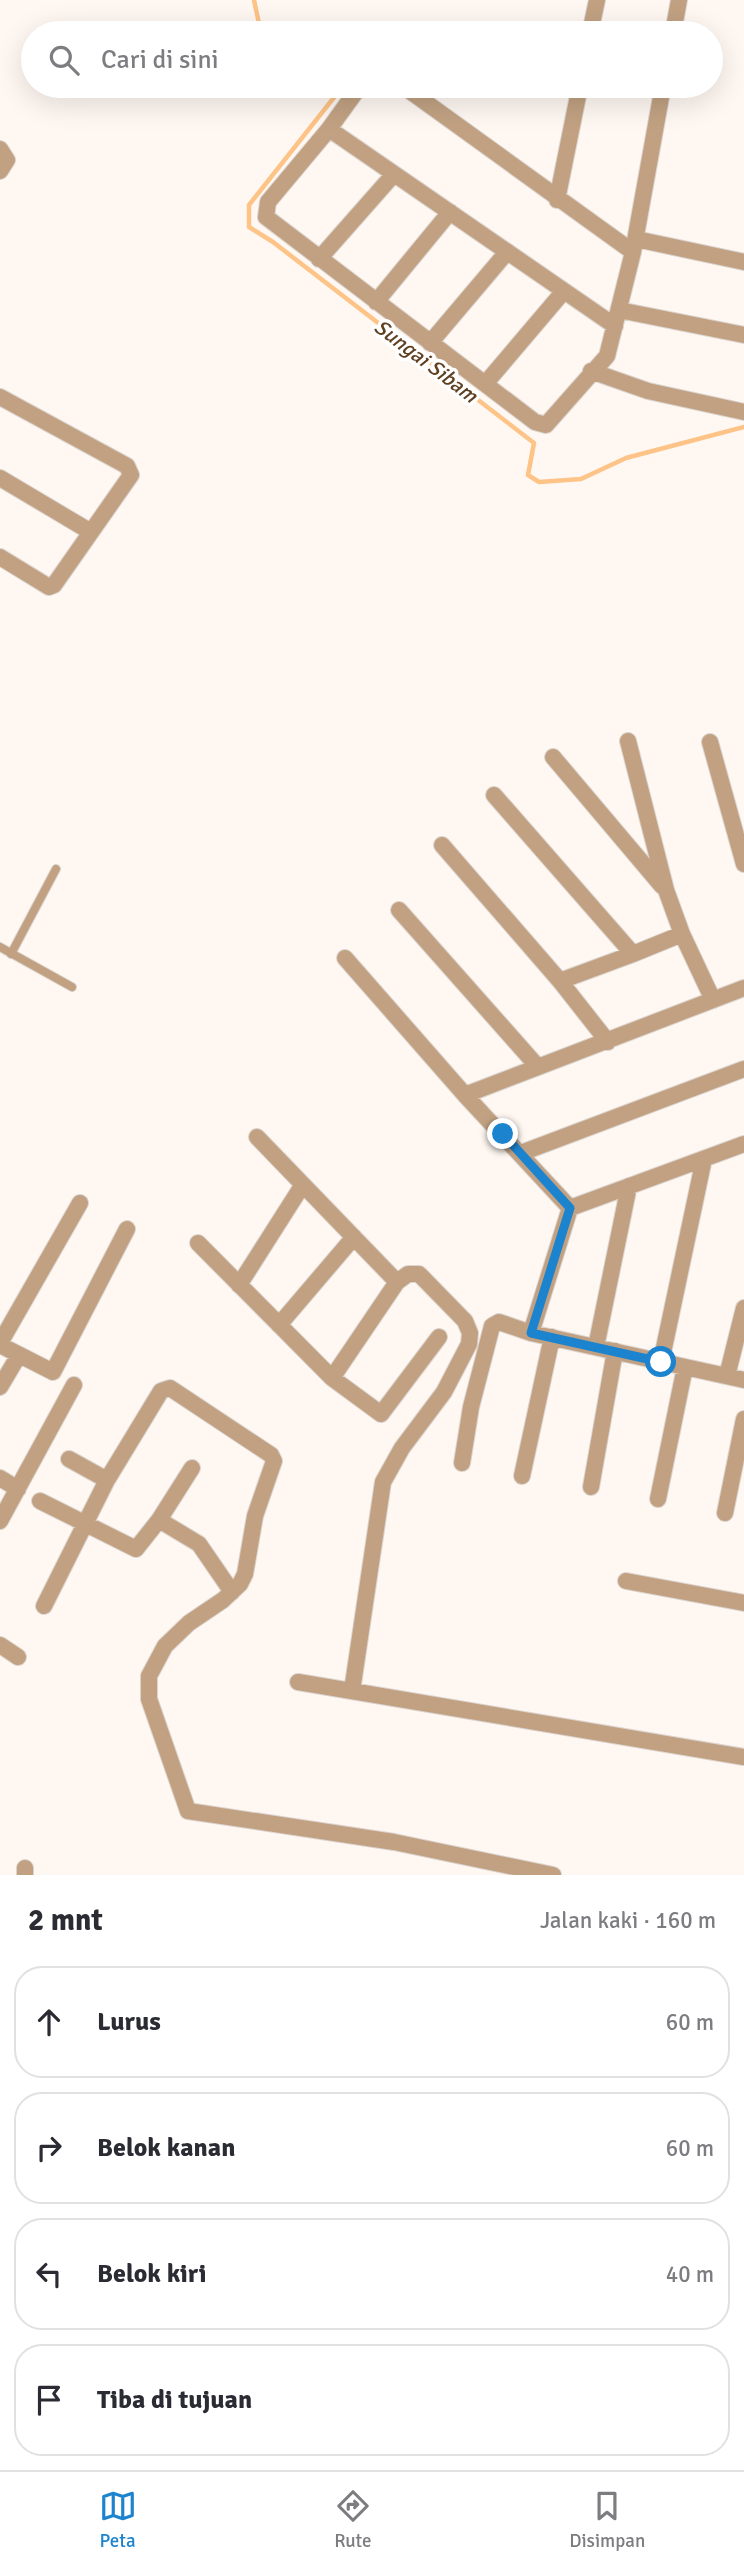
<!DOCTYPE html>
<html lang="id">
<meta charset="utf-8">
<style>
body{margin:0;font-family:Signika,sans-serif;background:#f2f2f3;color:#2b2b33}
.stop{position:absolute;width:21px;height:21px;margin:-16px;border:5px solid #1c83ce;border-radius:50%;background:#fff}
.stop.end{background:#1c83ce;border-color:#fff;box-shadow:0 2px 7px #0008}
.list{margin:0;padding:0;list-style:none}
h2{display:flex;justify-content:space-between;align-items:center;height:91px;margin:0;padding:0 28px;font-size:30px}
h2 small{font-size:23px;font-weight:400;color:#7c7c81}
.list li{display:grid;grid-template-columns:46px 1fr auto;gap:21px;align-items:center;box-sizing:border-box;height:112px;margin:0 14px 14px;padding:0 14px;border:2px solid #e1e1e2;border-radius:28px}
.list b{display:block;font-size:26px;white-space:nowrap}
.list em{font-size:23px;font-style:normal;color:#7c7c81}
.icon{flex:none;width:38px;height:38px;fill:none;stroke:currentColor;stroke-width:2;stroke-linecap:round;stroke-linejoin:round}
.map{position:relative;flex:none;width:744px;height:1875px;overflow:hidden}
.search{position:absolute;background:#fff;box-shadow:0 7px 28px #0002;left:21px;right:21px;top:21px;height:77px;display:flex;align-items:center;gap:18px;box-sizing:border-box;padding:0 24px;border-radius:38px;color:#7c7c81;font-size:26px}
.sheet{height:595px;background:#fff}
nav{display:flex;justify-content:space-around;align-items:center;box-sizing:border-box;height:98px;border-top:2px solid #e1e1e2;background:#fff;font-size:19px;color:#7c7c81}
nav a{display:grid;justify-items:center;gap:4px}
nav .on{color:#1c83ce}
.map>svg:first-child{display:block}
</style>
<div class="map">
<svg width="744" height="1875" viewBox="0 0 744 1875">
<rect width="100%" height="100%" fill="#fff8f2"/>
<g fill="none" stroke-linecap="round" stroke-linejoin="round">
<!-- stream -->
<path stroke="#fdc387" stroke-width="4.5" d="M 254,0 L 261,33
M 343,86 L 249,205 L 249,227 L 273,242 L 534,443 L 528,475 L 539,482 L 581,479 L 626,458 L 744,427"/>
<!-- service casing -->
<g stroke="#dbd4cf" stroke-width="10">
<path id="service" d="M 0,947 L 72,987
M 11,954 L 56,869"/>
</g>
<!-- minor casing -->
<g stroke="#dbd4cf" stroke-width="18">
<path id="minor" d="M 590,33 L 597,0
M 673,33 L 679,0
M 360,86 L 329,129 L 268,202 L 266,217 L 535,422 L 546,425 L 607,356 L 633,252 L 663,86
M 403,86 L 633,252
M 329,129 L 615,326
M 0,149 L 7,160 L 0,171
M 557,200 L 580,86
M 636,239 L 744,262
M 319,259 L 394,174
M 376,302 L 450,212
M 619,310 L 744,335
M 430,343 L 507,252
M 591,371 L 648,391 L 744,412
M 485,384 L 564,291
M 0,397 L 127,466 L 131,475 L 54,585 L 49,587 L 0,557
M 0,478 L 91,532
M 628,741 L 666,890 L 682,934 L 713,1000
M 710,742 L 744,864
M 553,757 L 662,886
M 494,795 L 633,954 L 682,934
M 442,845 L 560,981 L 633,954
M 399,910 L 538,1067 L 744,988
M 345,958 L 465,1095 L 570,1208 L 744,1144
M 560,981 L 608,1042
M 465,1095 L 538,1067
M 257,1137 L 397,1282
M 521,1153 L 744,1069
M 570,1208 L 531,1333 L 744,1380
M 198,1243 L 332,1378 L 397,1282 L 408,1274 L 419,1274 L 465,1321 L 470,1333 L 469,1344 L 444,1392 L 402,1448 L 383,1482 L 352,1691
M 239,1285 L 302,1186
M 279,1325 L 354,1237
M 0,1343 L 80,1203
M 0,1345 L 53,1372 L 127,1229
M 596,1347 L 629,1186
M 661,1362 L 704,1159
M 727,1376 L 744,1308
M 332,1378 L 381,1414 L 439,1337
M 0,1387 L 19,1355
M 69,1459 L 107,1480
M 462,1463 L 471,1407 L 492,1326 L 499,1322 L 531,1333
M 522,1476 L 552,1337
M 0,1478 L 18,1489
M 591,1487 L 615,1351
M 658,1499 L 685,1367
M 40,1501 L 136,1549 L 159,1520 L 192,1468
M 725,1513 L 744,1419
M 159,1520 L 199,1544 L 232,1592
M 0,1521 L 74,1385
M 626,1581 L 744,1603
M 44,1606 L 107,1480 L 161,1391 L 170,1388 L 271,1455 L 274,1461 L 255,1516 L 245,1574 L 240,1584 L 223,1600 L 189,1623 L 165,1646 L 149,1676 L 149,1699 L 188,1811 L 394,1842 L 553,1875
M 0,1645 L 18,1657
M 298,1682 L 744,1757
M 25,1875 L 25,1868"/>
</g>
<!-- service -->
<use href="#service" stroke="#c1a182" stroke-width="8"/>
<!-- minor -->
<use href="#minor" stroke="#c1a182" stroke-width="16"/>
</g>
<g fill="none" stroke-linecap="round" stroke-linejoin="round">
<!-- route -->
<path stroke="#1c83ce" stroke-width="9" d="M 503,1134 L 570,1208 L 531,1333 L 661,1362"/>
</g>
<g text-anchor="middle" stroke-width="7" stroke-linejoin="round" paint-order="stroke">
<!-- water labels -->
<g font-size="21" font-style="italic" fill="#5f4121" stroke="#fff">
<text transform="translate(426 361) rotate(37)" y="7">Sungai Sibam</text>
</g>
</g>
</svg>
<div class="stop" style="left:661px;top:1362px"></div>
<div class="stop end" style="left:503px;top:1134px"></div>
<div class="search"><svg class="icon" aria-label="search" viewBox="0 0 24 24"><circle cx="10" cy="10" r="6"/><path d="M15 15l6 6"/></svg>Cari di sini</div>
</div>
<section class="sheet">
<h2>2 mnt<small>Jalan kaki · 160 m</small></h2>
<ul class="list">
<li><svg class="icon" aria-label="ahead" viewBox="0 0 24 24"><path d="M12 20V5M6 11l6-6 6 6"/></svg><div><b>Lurus</b></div><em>60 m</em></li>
<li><svg class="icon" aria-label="right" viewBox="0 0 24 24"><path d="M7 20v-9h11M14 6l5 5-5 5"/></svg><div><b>Belok kanan</b></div><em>60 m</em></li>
<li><svg class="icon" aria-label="left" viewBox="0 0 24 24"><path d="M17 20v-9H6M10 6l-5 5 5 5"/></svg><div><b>Belok kiri</b></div><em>40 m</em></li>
<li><svg class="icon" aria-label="arrive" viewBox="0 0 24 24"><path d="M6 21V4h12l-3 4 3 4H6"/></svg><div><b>Tiba di tujuan</b></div></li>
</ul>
</section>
<nav>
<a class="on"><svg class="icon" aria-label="map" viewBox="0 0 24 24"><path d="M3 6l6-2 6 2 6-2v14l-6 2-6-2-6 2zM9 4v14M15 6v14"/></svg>Peta</a>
<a><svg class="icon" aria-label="directions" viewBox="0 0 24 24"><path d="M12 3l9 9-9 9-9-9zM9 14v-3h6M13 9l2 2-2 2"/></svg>Rute</a>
<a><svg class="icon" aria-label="saved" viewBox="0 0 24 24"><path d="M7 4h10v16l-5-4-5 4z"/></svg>Disimpan</a>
</nav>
